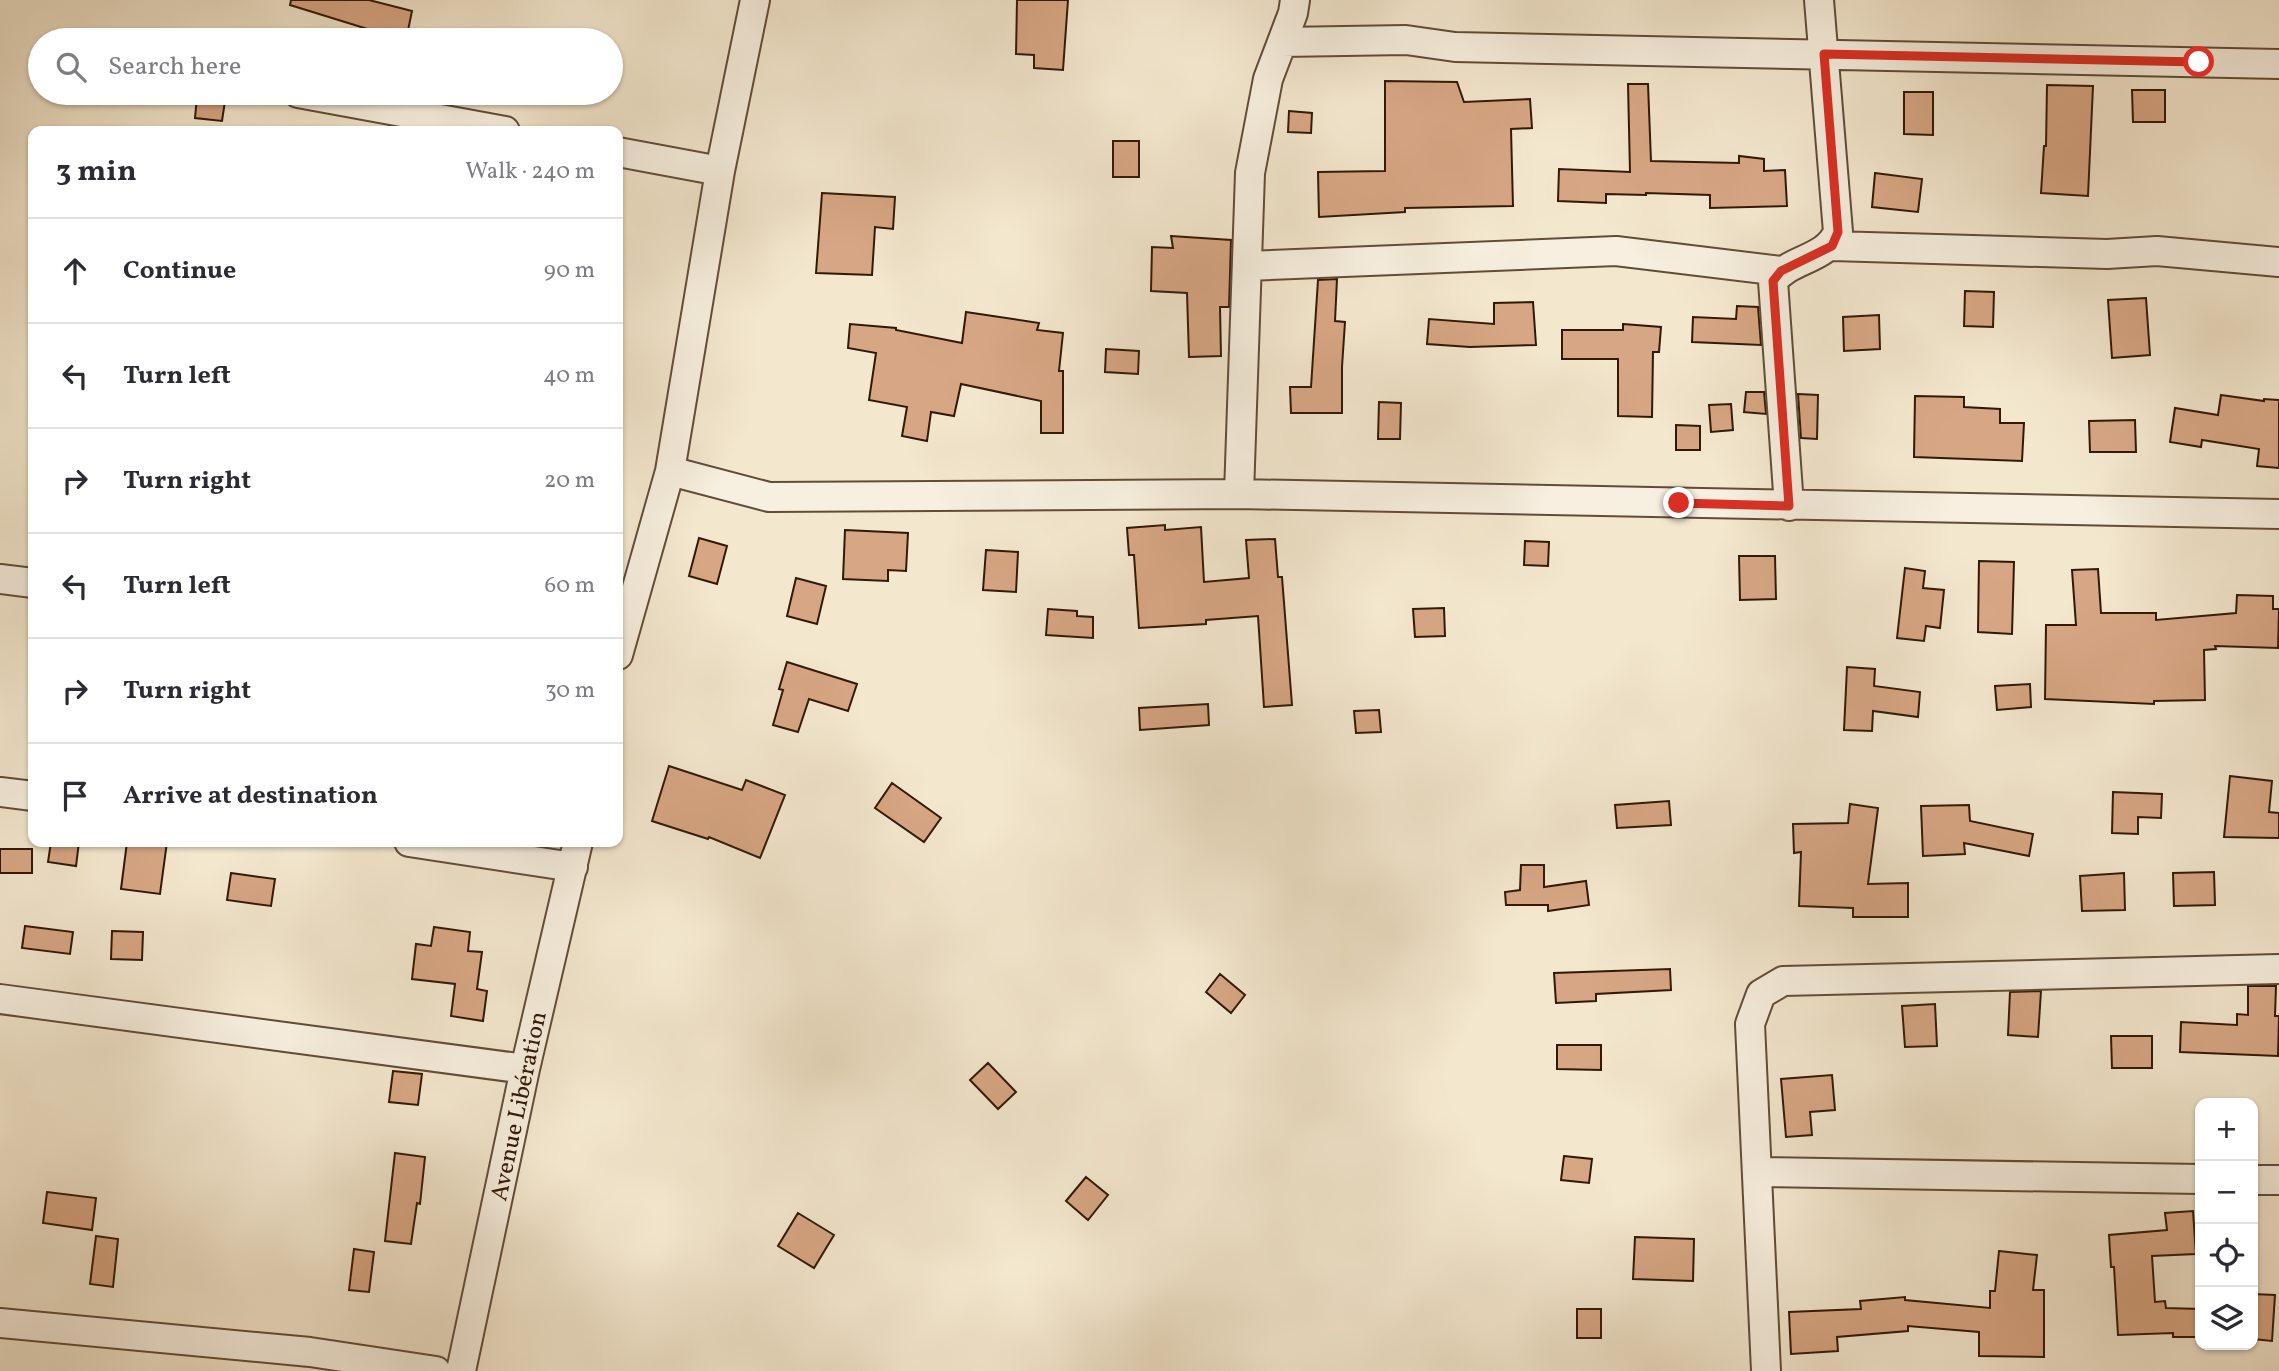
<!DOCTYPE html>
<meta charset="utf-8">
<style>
body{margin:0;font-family:Vollkorn,serif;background:#f7f7f7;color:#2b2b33}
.controls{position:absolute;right:21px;bottom:21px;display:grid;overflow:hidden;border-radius:14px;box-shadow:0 2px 5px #0004}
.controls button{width:63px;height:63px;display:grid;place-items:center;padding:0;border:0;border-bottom:2px solid #e1e1e2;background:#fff;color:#2b2b33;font:35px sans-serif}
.stop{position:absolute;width:21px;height:21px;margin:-16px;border:5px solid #d93025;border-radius:50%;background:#fff}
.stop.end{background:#d93025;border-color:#fff;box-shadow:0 2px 7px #0008}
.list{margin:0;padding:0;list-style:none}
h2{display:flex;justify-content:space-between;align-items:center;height:91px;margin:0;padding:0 28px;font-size:30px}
h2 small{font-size:23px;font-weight:400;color:#7c7c81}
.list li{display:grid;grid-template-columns:46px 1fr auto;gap:21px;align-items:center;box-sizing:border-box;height:105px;padding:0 28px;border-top:2px solid #e1e1e2}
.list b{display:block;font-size:26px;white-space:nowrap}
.list em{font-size:23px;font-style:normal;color:#7c7c81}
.icon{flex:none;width:38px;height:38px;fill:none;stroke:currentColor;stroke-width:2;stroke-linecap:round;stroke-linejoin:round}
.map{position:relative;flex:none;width:2279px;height:1371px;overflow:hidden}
.search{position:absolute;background:#fff;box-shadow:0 2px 5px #0004;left:28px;top:28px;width:595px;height:77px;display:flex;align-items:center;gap:18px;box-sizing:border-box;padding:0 24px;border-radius:38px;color:#7c7c81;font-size:26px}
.panel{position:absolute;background:#fff;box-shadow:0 2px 5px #0004;left:28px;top:126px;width:595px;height:721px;border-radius:14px}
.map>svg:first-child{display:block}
</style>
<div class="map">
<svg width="2279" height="1371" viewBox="0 0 2279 1371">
<rect width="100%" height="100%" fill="#f3e7ce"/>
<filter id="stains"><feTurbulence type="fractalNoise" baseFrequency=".00286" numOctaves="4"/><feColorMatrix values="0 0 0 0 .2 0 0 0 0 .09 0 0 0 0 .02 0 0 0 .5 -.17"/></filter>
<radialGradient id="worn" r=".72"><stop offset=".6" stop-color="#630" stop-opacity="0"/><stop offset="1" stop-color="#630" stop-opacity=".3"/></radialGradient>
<!-- building -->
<path fill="#d7a684" stroke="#321906" stroke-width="2" d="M 291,0 L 369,0 L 412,11 L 406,40 L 372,40 L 374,31 L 290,5 Z
M 1017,0 L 1068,0 L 1063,70 L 1034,68 L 1034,55 L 1016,54 Z
M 1385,81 L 1457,82 L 1464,102 L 1530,99 L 1532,128 L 1511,129 L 1513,206 L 1405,208 L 1405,212 L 1319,217 L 1318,172 L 1385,171 Z
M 1628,84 L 1648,84 L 1651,161 L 1739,163 L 1739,156 L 1764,159 L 1764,171 L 1785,170 L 1787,206 L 1710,208 L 1710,195 L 1646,193 L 1646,195 L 1606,194 L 1606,203 L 1558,201 L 1559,169 L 1630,172 Z
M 2047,85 L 2093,86 L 2088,196 L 2041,193 L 2044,146 L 2046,146 Z
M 2132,90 L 2165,90 L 2165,122 L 2133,122 Z
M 1904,92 L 1933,92 L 1933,135 L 1904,134 Z
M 197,97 L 225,101 L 222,121 L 195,118 Z
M 1289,111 L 1312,113 L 1311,133 L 1288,132 Z
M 1113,141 L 1139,141 L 1139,177 L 1113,177 Z
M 1875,173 L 1922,179 L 1918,212 L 1872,207 Z
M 822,193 L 895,197 L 893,229 L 875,227 L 872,275 L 816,273 Z
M 1171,236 L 1231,240 L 1229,307 L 1220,307 L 1221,356 L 1189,357 L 1187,293 L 1151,291 L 1152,247 L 1173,248 Z
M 1337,279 L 1335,321 L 1345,322 L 1342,367 L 1342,413 L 1291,413 L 1290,387 L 1311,387 L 1318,280 Z
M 1965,291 L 1994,292 L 1993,327 L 1964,326 Z
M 2146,298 L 2150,355 L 2112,358 L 2108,300 Z
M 1533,302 L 1536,345 L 1470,347 L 1427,344 L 1429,319 L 1494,324 L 1494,303 Z
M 1737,306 L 1758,307 L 1761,345 L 1692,342 L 1693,317 L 1736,319 Z
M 966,312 L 1039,323 L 1037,330 L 1063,333 L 1059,371 L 1063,371 L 1063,433 L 1041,433 L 1041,401 L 961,384 L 954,416 L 931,412 L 927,441 L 902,436 L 907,407 L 869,400 L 876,353 L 848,348 L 850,324 L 896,328 L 896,330 L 962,343 Z
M 1879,315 L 1880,349 L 1844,351 L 1843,317 Z
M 1623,324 L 1661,327 L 1659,352 L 1653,352 L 1652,417 L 1618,416 L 1618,359 L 1562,359 L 1562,330 L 1623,330 Z
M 1106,349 L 1139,351 L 1138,374 L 1105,372 Z
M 1746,392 L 1764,392 L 1766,414 L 1744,412 Z
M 1798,394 L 1818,395 L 1817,439 L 1801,438 Z
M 2221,395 L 2264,401 L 2264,399 L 2279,400 L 2279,468 L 2257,466 L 2259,449 L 2202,440 L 2201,447 L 2170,442 L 2175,408 L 2218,415 Z
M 1915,396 L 1964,397 L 1964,407 L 2000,409 L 2000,423 L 2024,423 L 2022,461 L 1914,457 Z
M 1379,402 L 1401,403 L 1400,439 L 1378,439 Z
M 1731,404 L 1733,430 L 1711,432 L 1709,405 Z
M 2135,420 L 2136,452 L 2090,452 L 2089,421 Z
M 1676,425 L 1700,426 L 1700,450 L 1676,450 Z
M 1165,525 L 1165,530 L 1201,527 L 1204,582 L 1249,578 L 1246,540 L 1275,539 L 1278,577 L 1282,577 L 1292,705 L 1264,707 L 1258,616 L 1206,620 L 1206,624 L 1139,628 L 1134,555 L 1129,555 L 1127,528 Z
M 845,530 L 908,533 L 906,571 L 888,570 L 888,581 L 843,579 Z
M 699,538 L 727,546 L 717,584 L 689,576 Z
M 1525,541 L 1549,542 L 1548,566 L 1524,565 Z
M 986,550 L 1018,552 L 1016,592 L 983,590 Z
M 1739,556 L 1775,556 L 1776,599 L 1740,600 Z
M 1979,561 L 2014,562 L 2012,634 L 1978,632 Z
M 1905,568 L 1925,571 L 1923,588 L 1944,590 L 1940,628 L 1926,626 L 1924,641 L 1897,638 Z
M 2098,569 L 2101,613 L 2156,613 L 2156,620 L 2236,613 L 2237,595 L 2273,596 L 2273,609 L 2279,609 L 2278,648 L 2215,646 L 2216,649 L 2204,650 L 2205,700 L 2154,701 L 2154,704 L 2045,699 L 2046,625 L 2076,625 L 2072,570 Z
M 796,578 L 826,586 L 817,624 L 787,616 Z
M 1444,608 L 1445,636 L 1415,637 L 1413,609 Z
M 1048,609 L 1077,611 L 1077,616 L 1093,617 L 1093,638 L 1046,635 Z
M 787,662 L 857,684 L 848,711 L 809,699 L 798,732 L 773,725 L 783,690 L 779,689 Z
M 1847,667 L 1875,669 L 1874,686 L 1920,692 L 1918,717 L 1873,711 L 1872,731 L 1844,730 Z
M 2030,684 L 2031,707 L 1997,710 L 1995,686 Z
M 1208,704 L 1209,725 L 1140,730 L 1139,708 Z
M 1379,710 L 1381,732 L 1356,733 L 1354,711 Z
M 669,766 L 742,790 L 746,780 L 785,795 L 760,858 L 709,837 L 708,839 L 652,821 Z
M 2230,776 L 2272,781 L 2269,812 L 2279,813 L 2279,838 L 2224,837 Z
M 892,783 L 941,818 L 924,842 L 875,808 Z
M 2113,792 L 2162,794 L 2161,818 L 2138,817 L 2138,834 L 2112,833 Z
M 1669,801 L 1671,825 L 1617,828 L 1615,805 Z
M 1850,804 L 1878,808 L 1868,884 L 1908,883 L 1908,917 L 1853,917 L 1853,908 L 1799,906 L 1801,852 L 1794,853 L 1793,824 L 1848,823 Z
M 1969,805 L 1970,821 L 2033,834 L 2029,856 L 1964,843 L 1965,854 L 1923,856 L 1921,806 Z
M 51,842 L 79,842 L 76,866 L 48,862 Z
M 127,842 L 167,842 L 160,894 L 121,889 Z
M 0,849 L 32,849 L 32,873 L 0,873 Z
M 1521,865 L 1544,865 L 1544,887 L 1586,881 L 1589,905 L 1548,911 L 1548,905 L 1506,905 L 1505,892 L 1520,890 Z
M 2214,872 L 2215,905 L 2174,906 L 2173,873 Z
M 231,873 L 275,879 L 271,906 L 227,900 Z
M 2124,873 L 2125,910 L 2082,911 L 2080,876 Z
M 25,926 L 73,932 L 70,954 L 22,948 Z
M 434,927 L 470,932 L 468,951 L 482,952 L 477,989 L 487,991 L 483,1021 L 451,1016 L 455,984 L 412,979 L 416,944 L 431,946 Z
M 112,931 L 143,932 L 142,960 L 111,959 Z
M 1670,969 L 1671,990 L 1596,994 L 1596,1001 L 1556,1003 L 1554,973 Z
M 1220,974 L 1245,995 L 1231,1013 L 1206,992 Z
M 2248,986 L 2276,986 L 2275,1016 L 2279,1016 L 2278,1056 L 2180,1052 L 2181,1022 L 2237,1025 L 2237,1014 L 2248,1015 Z
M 2041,991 L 2038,1037 L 2008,1035 L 2010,992 Z
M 1935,1004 L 1937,1046 L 1905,1047 L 1902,1006 Z
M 2111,1036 L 2152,1036 L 2152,1068 L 2112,1068 Z
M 1557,1045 L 1601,1045 L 1601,1070 L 1557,1069 Z
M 988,1063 L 1016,1092 L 998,1109 L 970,1080 Z
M 393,1071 L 422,1074 L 418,1105 L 389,1102 Z
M 1832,1075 L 1835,1110 L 1810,1112 L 1812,1135 L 1786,1137 L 1781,1079 Z
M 395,1153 L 425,1157 L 420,1204 L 417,1203 L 411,1244 L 385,1241 Z
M 1564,1156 L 1592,1159 L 1589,1183 L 1561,1180 Z
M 1086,1177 L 1108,1195 L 1088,1220 L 1066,1201 Z
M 47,1192 L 96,1198 L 92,1230 L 43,1223 Z
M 2193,1211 L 2196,1254 L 2152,1256 L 2155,1302 L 2165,1301 L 2166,1308 L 2200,1309 L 2200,1337 L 2173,1337 L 2173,1333 L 2118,1335 L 2114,1267 L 2111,1267 L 2109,1235 L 2167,1230 L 2165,1213 Z
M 798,1213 L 834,1235 L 814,1268 L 778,1246 Z
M 96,1236 L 118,1239 L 113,1287 L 90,1284 Z
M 1635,1237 L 1694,1239 L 1693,1281 L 1633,1279 Z
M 354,1249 L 374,1252 L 369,1292 L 349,1290 Z
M 1999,1251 L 2037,1255 L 2033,1290 L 2044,1290 L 2044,1357 L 1979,1356 L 1979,1332 L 1908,1326 L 1908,1331 L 1837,1337 L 1838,1351 L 1791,1354 L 1789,1312 L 1861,1309 L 1860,1301 L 1905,1297 L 1905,1300 L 1990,1308 L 1990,1291 L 1995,1291 Z
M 2253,1294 L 2275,1295 L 2272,1341 L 2253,1339 Z
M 1577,1309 L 1601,1309 L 1601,1338 L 1577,1338 Z"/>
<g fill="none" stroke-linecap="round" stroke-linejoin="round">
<!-- minor casing -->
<g stroke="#624c38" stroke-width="32">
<path id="minor" d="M 1282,42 L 1406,40 L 1455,47 L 2279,64
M 298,93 L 505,131
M 618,152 L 720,171
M 1832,246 L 2107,254 L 2157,251 L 2279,262
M 1247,266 L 1616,251 L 1781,271
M 670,471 L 769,497 L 1239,494 L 2279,514
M 1239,494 L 1250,173 L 1268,79 L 1293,13 L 1295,0
M 1789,506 L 1773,281 C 1792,257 1825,261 1838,232 L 1819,0
M 0,579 L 33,583
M 618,655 L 670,471 L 720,171 L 755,0
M 0,792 L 33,796
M 409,842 L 573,867
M 0,999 L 525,1069
M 1757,1172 L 2200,1179
M 2253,1180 L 2279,1180
M 0,1323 L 310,1352 L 436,1371
M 461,1371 L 525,1069 L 578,842
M 1766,1371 L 1750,1024 L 1761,994 L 1783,981 L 2279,969"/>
</g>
<!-- minor -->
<use href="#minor" stroke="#f7efdf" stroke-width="28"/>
</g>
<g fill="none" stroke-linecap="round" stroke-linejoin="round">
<!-- route -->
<path stroke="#d93025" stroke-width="9" d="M 1679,503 L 1789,506 L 1773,281 L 1781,271 L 1832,246 L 1838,232 L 1824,54 L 2199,62"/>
</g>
<g text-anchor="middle" stroke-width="6" stroke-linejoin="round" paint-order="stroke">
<!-- street labels -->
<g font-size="24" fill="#321906" stroke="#f7efdf">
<text transform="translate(518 1106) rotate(-78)" y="8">Avenue Libération</text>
</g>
</g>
<rect width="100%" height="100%" filter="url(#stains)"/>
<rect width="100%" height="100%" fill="url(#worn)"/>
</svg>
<div class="controls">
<button>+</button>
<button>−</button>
<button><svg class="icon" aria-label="locate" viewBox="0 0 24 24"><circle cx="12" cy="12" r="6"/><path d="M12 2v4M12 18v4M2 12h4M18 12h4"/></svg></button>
<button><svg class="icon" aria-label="layers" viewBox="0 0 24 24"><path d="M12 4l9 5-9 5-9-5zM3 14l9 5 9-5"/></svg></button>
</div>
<div class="stop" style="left:2199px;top:62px"></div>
<div class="stop end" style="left:1679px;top:503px"></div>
<div class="search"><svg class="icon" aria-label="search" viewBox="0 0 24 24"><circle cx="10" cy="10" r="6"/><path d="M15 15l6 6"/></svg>Search here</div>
<section class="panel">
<h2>3 min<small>Walk · 240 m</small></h2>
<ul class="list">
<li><svg class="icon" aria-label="ahead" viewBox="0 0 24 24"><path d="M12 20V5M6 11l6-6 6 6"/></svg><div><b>Continue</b></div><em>90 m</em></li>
<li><svg class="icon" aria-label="left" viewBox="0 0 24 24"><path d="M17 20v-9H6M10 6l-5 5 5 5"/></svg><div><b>Turn left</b></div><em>40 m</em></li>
<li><svg class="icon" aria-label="right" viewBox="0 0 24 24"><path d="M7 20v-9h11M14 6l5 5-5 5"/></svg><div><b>Turn right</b></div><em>20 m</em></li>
<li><svg class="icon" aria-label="left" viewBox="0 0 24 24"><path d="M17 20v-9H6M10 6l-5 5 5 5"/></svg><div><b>Turn left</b></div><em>60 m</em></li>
<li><svg class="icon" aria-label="right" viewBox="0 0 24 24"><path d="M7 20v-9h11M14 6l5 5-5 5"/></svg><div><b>Turn right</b></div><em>30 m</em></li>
<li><svg class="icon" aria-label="arrive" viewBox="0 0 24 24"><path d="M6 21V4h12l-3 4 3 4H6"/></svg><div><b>Arrive at destination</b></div></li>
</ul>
</section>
</div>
